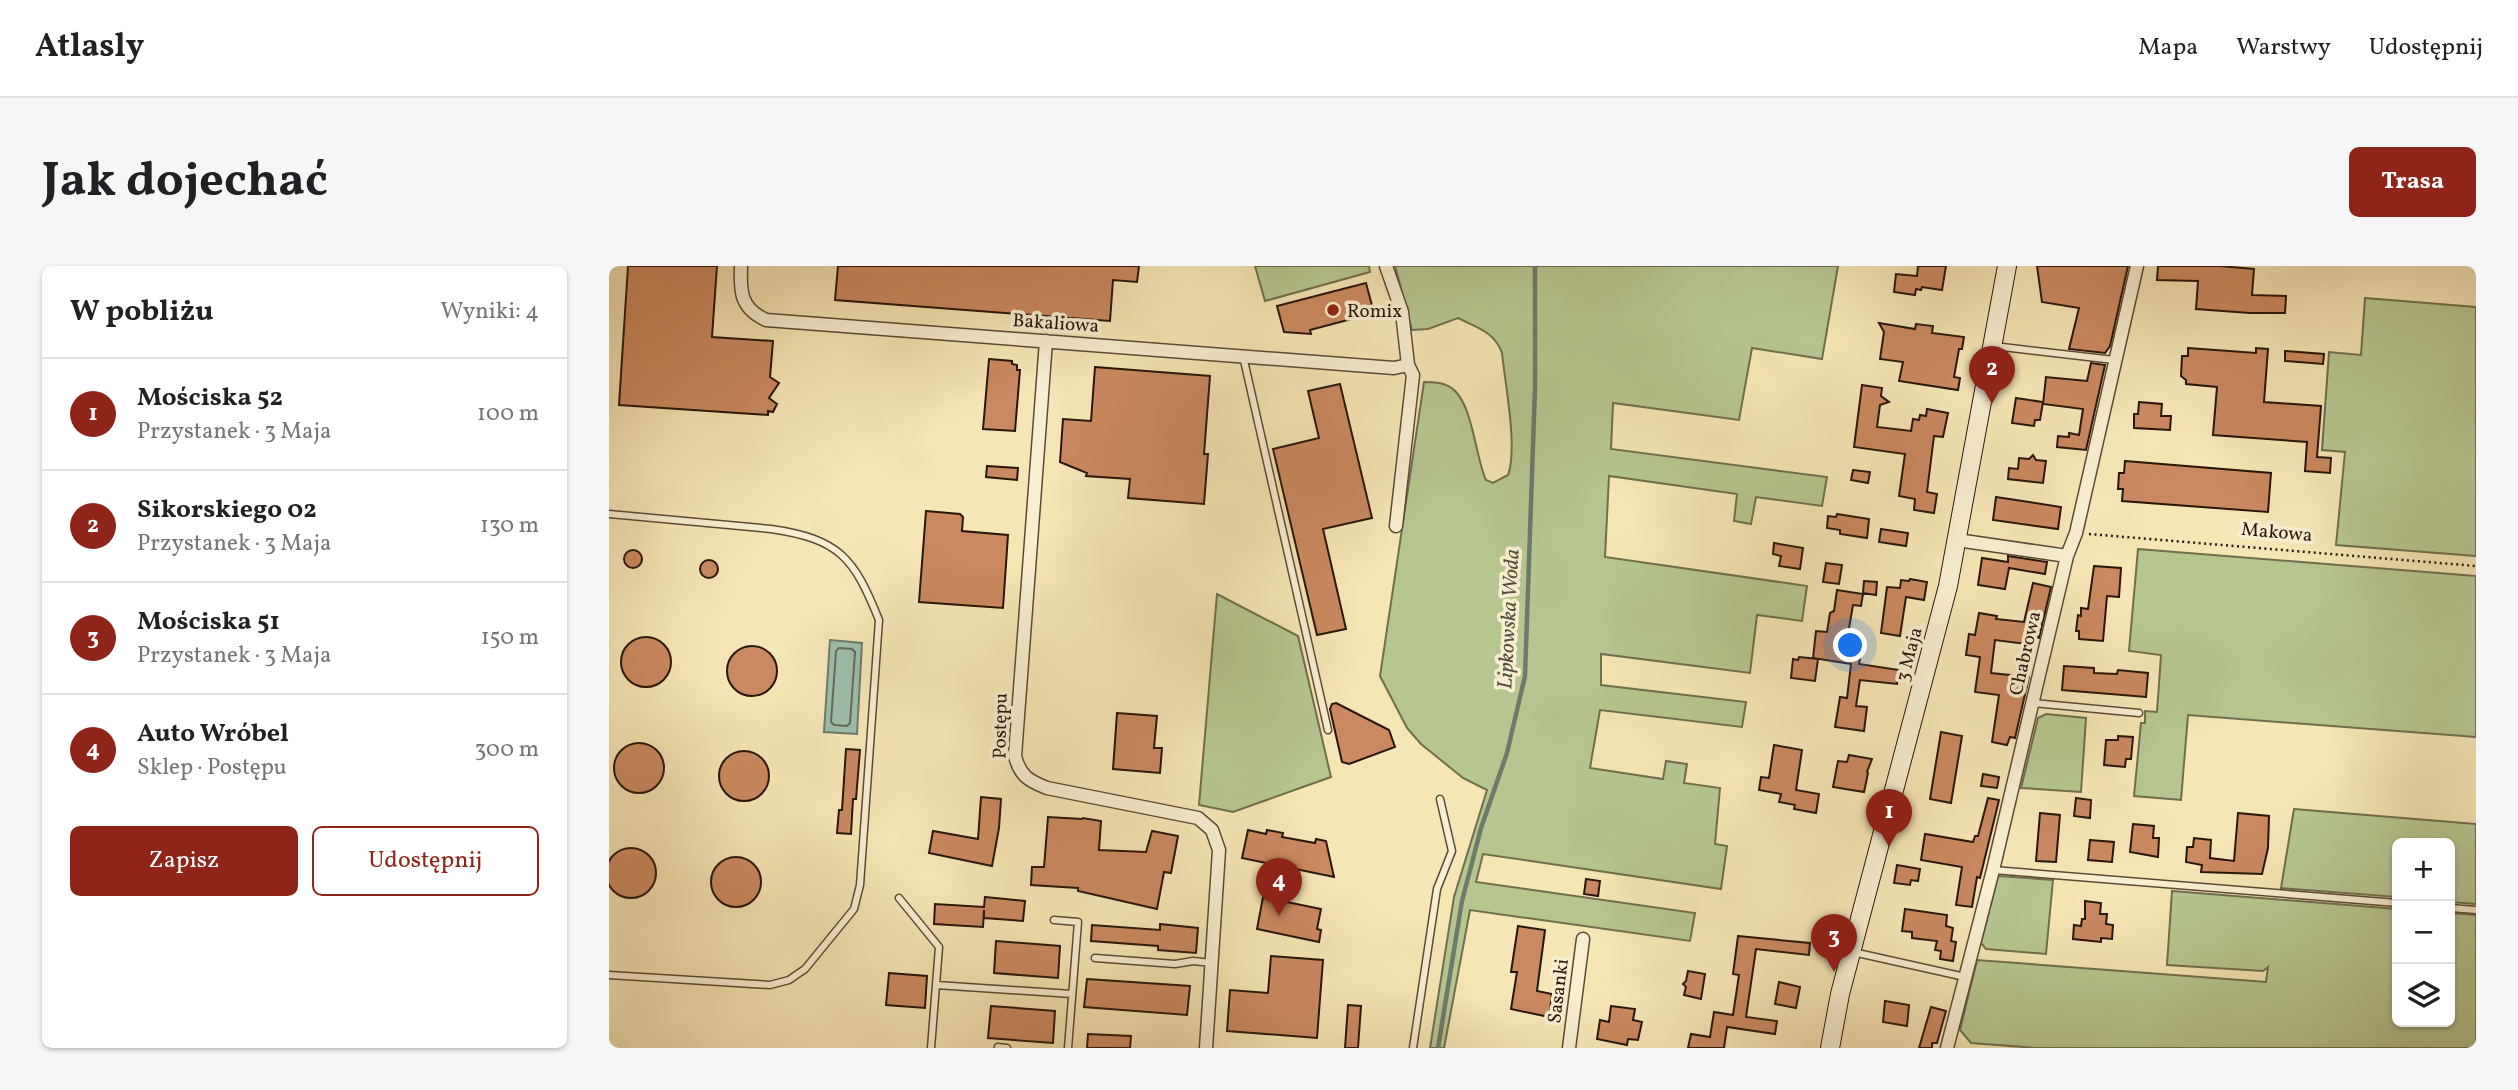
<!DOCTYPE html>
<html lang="pl">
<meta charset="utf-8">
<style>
body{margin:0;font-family:Vollkorn,serif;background:#f6f6f6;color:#202124}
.controls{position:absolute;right:21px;bottom:21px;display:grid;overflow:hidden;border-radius:10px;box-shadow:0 2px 5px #0004}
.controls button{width:63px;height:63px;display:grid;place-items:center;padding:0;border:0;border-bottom:2px solid #e0e0e0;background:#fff;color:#202124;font:35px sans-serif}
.you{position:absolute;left:1242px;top:380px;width:24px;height:24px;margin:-18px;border:5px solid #fff;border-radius:50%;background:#1a73e8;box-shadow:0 0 0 10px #1a73e833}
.badge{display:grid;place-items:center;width:46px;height:46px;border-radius:50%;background:#8f2418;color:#fff;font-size:23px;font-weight:700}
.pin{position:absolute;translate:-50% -58px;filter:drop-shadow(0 2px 4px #0008)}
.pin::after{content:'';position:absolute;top:37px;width:24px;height:21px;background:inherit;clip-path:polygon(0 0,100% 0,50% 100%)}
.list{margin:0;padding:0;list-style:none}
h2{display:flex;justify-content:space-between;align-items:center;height:91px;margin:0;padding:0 28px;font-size:30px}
h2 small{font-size:23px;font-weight:400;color:#757577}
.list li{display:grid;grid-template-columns:46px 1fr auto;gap:21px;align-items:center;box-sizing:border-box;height:112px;padding:0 28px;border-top:2px solid #e0e0e0}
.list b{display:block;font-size:26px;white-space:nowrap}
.list p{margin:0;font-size:23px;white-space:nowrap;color:#757577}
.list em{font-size:23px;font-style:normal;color:#757577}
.actions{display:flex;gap:14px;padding:21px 28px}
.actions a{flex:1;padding:16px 0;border:2px solid #8f2418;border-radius:10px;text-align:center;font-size:24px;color:#8f2418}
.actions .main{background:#8f2418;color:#fff}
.icon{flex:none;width:38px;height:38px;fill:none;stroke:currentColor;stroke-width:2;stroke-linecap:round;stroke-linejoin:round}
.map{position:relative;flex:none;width:1867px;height:782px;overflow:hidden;border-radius:10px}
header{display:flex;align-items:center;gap:42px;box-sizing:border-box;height:98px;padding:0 35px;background:#fff;border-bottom:2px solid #e0e0e0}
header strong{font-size:33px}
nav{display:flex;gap:38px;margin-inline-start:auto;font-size:24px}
.intro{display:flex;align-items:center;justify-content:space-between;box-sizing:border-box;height:168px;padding:0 42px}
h1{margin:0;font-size:49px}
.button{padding:18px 32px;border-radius:10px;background:#8f2418;color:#fff;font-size:24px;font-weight:700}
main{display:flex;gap:42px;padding:0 42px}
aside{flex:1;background:#fff;border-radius:10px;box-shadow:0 2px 5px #0004}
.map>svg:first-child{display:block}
</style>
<header>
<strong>Atlasly</strong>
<nav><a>Mapa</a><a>Warstwy</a><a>Udostępnij</a></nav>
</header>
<div class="intro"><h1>Jak dojechać</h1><a class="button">Trasa</a></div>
<main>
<aside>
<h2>W pobliżu<small>Wyniki: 4</small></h2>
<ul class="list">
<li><span class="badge">1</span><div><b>Mościska 52</b><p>Przystanek · 3 Maja</p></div><em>100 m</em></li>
<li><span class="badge">2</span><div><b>Sikorskiego 02</b><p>Przystanek · 3 Maja</p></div><em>130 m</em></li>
<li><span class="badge">3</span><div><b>Mościska 51</b><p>Przystanek · 3 Maja</p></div><em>150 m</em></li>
<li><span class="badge">4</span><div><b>Auto Wróbel</b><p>Sklep · Postępu</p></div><em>300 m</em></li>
</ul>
<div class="actions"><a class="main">Zapisz</a><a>Udostępnij</a></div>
</aside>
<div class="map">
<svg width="1867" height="782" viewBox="0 0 1867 782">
<rect width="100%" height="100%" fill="#f6e5b5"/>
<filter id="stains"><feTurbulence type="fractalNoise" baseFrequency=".00286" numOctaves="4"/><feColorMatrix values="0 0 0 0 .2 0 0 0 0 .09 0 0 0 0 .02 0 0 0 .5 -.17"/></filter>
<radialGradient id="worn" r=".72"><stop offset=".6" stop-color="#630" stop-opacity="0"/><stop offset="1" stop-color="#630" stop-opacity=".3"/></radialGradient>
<!-- green -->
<path fill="#b7c691" stroke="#706e4e" stroke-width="2" d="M 646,0 L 760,0 L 761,6 L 656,35 Z
M 786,0 L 1229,0 L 1213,93 L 1143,82 L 1130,154 L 1004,137 L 1002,183 L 1218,211 L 1213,240 L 1147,231 L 1142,258 L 1125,255 L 1128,228 L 1000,210 L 996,291 L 1198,320 L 1193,355 L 1148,349 L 1141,407 L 992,388 L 992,419 L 1137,436 L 1133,461 L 991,444 L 981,502 L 1054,513 L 1057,495 L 1078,498 L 1075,517 L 1111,522 L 1106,578 L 1118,580 L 1112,623 L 874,588 L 867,616 L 1086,647 L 1081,675 L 861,644 L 835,782 L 821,782 L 845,631 L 878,524 L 854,512 L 812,478 L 798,462 L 771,410 L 815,116 C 822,116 831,116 837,119 C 864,129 865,188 877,214 L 884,217 L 899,209 C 909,182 896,118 893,87 C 886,66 868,62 849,52 L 819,63 L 803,64 Z
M 1756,32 L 1867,41 L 1867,290 L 1727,279 L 1736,186 L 1713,184 L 1720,86 L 1752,89 Z
M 1529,283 L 1867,310 L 1867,471 L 1579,449 L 1572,534 L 1525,530 L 1532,457 L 1536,457 L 1536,445 L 1548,446 L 1552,389 L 1520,385 Z
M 608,328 L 689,370 L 722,511 L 624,546 L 590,539 Z
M 1437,448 L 1477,452 L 1472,526 L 1412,522 L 1429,452 Z
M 1685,543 L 1867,558 L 1867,638 L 1841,636 L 1841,577 L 1788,577 L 1788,631 L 1672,622 Z
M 1389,610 L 1444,614 L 1437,688 L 1377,683 L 1372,677 Z
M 1563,625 L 1788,643 L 1788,756 L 1841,756 L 1841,647 L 1867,649 L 1867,782 L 1427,782 L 1362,777 L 1351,764 L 1368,694 L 1657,716 L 1659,701 L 1654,705 L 1558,699 Z"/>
<!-- water -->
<path fill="#9dbfab" stroke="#6e7b6b" stroke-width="2" d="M 221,374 L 253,377 L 248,468 L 215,466 Z"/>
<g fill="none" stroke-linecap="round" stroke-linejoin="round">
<!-- shore -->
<path stroke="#626a5b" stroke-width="2" d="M 230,382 L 243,383 L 246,386 L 241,457 L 238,460 L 225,459 L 222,456 L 227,385 Z"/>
<!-- stream -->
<path stroke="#6e7b6b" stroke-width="4.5" d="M 829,782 L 853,635 L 872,562 L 898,487 L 916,410 L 926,122 L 926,0"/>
</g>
<!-- building -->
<path fill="#ca8960" stroke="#28160b" stroke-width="2" d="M 19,0 L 108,0 L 103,71 L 164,75 L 161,111 L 170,117 L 160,132 L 168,138 L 164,146 L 159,145 L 159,149 L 10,139 Z
M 229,0 L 530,0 L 528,16 L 504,14 L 501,55 L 226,34 Z
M 1309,0 L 1337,0 L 1333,24 L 1313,21 L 1312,24 L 1307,23 L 1306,29 L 1285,26 L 1287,8 L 1308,10 Z
M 1428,0 L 1519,0 L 1501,80 L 1496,87 L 1460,83 L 1470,42 L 1433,36 Z
M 1549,0 L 1611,0 L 1645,3 L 1643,29 L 1677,30 L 1676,47 L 1641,47 L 1587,43 L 1589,15 L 1548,14 Z
M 757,17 L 765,47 L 701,64 L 702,68 L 675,66 L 668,40 Z
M 1270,57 L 1306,63 L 1307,58 L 1324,60 L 1323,67 L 1355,71 L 1353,83 L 1350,83 L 1345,111 L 1351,112 L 1349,124 L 1290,115 L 1294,96 L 1271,93 L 1275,66 Z
M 1579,82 L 1647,87 L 1647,82 L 1659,83 L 1655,136 L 1712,140 L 1708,191 L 1722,192 L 1721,207 L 1696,205 L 1698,176 L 1604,169 L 1608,121 L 1577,118 L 1577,114 L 1572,110 L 1573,90 L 1579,90 Z
M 1676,85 L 1715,88 L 1714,98 L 1676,95 Z
M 380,93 L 403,95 L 403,98 L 408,99 L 408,104 L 411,104 L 406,165 L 374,163 Z
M 1482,97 L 1496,99 L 1477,184 L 1448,181 L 1449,170 L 1460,171 L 1460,167 L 1470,169 L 1474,143 L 1434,138 L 1437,111 L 1478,115 Z
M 486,101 L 601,110 L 595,188 L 599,188 L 595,238 L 519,232 L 521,213 L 477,210 L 478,207 L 451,196 L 454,153 L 482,155 Z
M 731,118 L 763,252 L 714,263 L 737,363 L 708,369 L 664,183 L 710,172 L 699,125 Z
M 1253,119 L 1273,122 L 1272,130 L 1280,136 L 1271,139 L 1268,161 L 1302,165 L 1304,153 L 1310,154 L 1311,149 L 1317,150 L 1318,143 L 1339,147 L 1334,171 L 1325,170 L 1318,226 L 1328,228 L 1325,247 L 1305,244 L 1306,233 L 1290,230 L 1296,188 L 1245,181 Z
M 1407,132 L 1434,136 L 1431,154 L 1426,154 L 1425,160 L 1403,157 Z
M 1530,136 L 1553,138 L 1552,150 L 1562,150 L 1561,164 L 1525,162 L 1525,148 L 1529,148 Z
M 1424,189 L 1427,194 L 1437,195 L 1434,217 L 1399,213 L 1400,202 L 1409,203 L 1410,192 L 1420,193 Z
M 1516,195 L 1662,207 L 1659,246 L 1513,235 L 1514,223 L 1509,223 L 1510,207 L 1515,207 Z
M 378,200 L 409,202 L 408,214 L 377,211 Z
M 1244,204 L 1261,206 L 1259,217 L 1242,214 Z
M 1387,231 L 1452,241 L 1449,263 L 1384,254 Z
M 317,245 L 351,248 L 354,251 L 353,265 L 399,269 L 394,342 L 310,336 Z
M 1228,248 L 1260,253 L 1258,272 L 1231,268 L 1231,264 L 1218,262 L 1219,250 L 1227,251 Z
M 1272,263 L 1299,267 L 1297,280 L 1270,276 Z
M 1165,277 L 1194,282 L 1191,303 L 1170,300 L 1172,290 L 1164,288 Z
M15 293a9 9 0 1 1 18 0a9 9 0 1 1-18 0Z
M 1399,290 L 1438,296 L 1436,308 L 1400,302 L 1396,323 L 1369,319 L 1373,292 L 1399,296 Z
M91 303a9 9 0 1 1 18 0a9 9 0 1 1-18 0Z
M 1217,297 L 1233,299 L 1230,318 L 1214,316 Z
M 1485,300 L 1512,302 L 1510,331 L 1498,330 L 1494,375 L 1470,373 L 1470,365 L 1467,365 L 1469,349 L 1472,350 L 1472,342 L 1479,343 Z
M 1301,313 L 1318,316 L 1315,334 L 1297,331 L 1291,370 L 1272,367 L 1278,321 L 1291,322 L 1292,314 L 1300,315 Z
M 1255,315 L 1268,316 L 1267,329 L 1254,327 Z
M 1424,317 L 1442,321 L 1430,372 L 1418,369 L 1417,378 L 1386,374 L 1382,407 L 1420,411 L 1406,472 L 1401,471 L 1398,479 L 1383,476 L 1390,429 L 1366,426 L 1371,391 L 1357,389 L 1360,368 L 1366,369 L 1370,347 L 1388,350 L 1387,353 L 1415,356 Z
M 1228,324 L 1254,328 L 1252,340 L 1244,339 L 1239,368 L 1255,371 L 1250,398 L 1290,404 L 1288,418 L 1251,414 L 1247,440 L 1258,441 L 1255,465 L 1226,461 L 1231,431 L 1238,432 L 1242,398 L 1204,392 L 1207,365 L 1218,366 L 1221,347 L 1225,345 Z
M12 396a25 25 0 1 1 50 0a25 25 0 1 1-50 0Z
M118 405a25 25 0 1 1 50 0a25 25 0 1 1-50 0Z
M 1190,391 L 1209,393 L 1206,415 L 1182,412 L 1184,393 L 1189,394 Z
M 1455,400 L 1485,402 L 1485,407 L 1508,408 L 1509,404 L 1539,407 L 1537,431 L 1453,424 Z
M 727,437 L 780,464 L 786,481 L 740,498 L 733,496 L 721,443 L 723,438 Z
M 508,447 L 548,450 L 545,482 L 553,482 L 551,507 L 504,503 Z
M 1332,466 L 1353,470 L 1342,537 L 1321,533 Z
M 1509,470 L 1524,471 L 1522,493 L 1517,493 L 1516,501 L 1495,499 L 1497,474 L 1509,474 Z
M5 502a25 25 0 1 1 50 0a25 25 0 1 1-50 0Z
M 1165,479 L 1193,484 L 1187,524 L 1210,528 L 1207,547 L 1185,543 L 1186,539 L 1170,536 L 1172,528 L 1150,524 L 1152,511 L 1160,512 Z
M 237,483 L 251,484 L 247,533 L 244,533 L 242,568 L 228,567 L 230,544 L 233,544 Z
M110 510a25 25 0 1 1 50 0a25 25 0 1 1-50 0Z
M 1240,489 L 1263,493 L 1258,506 L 1259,507 L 1255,526 L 1224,521 L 1229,495 L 1238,496 Z
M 1374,508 L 1390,511 L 1388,522 L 1372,520 Z
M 372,531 L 392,533 L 390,562 L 383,600 L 320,587 L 324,565 L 369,573 Z
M 1379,532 L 1390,534 L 1371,612 L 1368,611 L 1363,641 L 1347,639 L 1353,601 L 1312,594 L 1316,568 L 1364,576 L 1366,570 L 1369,570 Z
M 1467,532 L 1482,534 L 1481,552 L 1465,550 Z
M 1431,547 L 1451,549 L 1447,596 L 1427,595 Z
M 1629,547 L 1660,550 L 1659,582 L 1653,608 L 1592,606 L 1593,599 L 1577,596 L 1578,581 L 1584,581 L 1585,572 L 1602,574 L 1601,592 L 1625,595 Z
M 439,551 L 473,553 L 474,552 L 492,555 L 490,584 L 537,586 L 543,565 L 569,570 L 562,607 L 555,606 L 548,643 L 469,625 L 469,622 L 422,619 L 423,601 L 435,601 Z
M 1524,558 L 1545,560 L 1544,572 L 1550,572 L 1549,591 L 1521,586 Z
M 639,564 L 657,568 L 658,564 L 674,567 L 673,571 L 706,577 L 707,573 L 717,575 L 725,611 L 633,592 Z
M 1481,574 L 1505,576 L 1503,596 L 1479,594 Z
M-3 607a25 25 0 1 1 50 0a25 25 0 1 1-50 0Z
M102 616a25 25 0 1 1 50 0a25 25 0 1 1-50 0Z
M 1288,599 L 1311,603 L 1309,615 L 1302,614 L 1301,619 L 1285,617 Z
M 977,613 L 991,615 L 989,630 L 975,628 Z
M 376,631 L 416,635 L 414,655 L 375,652 L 375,644 L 374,661 L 325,658 L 326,638 L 375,641 Z
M 654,631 L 712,643 L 708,663 L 712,664 L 710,676 L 648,663 Z
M 1476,635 L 1492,637 L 1491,648 L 1498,648 L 1497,658 L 1504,659 L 1503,673 L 1492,672 L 1492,676 L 1464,673 L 1465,659 L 1472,660 L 1473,653 L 1476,653 Z
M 1296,643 L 1338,649 L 1337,660 L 1344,662 L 1342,675 L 1347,676 L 1344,695 L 1331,693 L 1332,685 L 1326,684 L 1328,675 L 1303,672 L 1303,666 L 1293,665 Z
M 551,658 L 589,662 L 587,687 L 549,684 L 549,680 L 482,675 L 483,659 L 551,664 Z
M 909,660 L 936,664 L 928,725 L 943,728 L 940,751 L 902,743 L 908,706 L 902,706 Z
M 1129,670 L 1201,677 L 1200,689 L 1147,683 L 1137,751 L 1168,755 L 1166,768 L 1118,761 L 1115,782 L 1079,782 L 1082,768 L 1101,771 L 1105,746 L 1124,749 L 1130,709 L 1124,708 Z
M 387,675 L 451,680 L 449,712 L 385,707 Z
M 662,690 L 714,694 L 708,772 L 618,765 L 621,724 L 659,727 Z
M 1079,705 L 1096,708 L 1092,733 L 1075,729 L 1077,721 L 1074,718 L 1077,715 Z
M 280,707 L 318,710 L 316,742 L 277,739 Z
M 478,713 L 581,720 L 578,749 L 475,741 Z
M 1170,716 L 1191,721 L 1187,742 L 1166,738 Z
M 1276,735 L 1300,739 L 1298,760 L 1274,756 Z
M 739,739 L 752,740 L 749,782 L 736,782 Z
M 382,740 L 446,745 L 444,777 L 379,772 Z
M 1002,740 L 1026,743 L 1024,754 L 1033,756 L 1029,774 L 1019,773 L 1018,779 L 988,773 L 991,754 L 1000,756 Z
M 1322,741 L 1337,745 L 1328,777 L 1323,777 L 1323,782 L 1310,782 Z
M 479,768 L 522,770 L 521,782 L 478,782 Z"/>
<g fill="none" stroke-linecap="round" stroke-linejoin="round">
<!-- lane casing -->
<g stroke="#5c4a36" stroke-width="9">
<path id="lane" d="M 1385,80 L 1505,94
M 634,90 L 719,464
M 0,248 L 162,263 C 231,273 245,292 270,354 L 251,619 L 245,643 L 196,703 L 180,714 L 161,719 L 0,709
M 1424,437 L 1530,447
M 1384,604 L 1788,637
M 290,632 L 330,681 L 322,782
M 1841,642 L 1867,644
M 445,654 L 469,656 L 459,782
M 1244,686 L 1356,711
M 486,692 L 566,698 L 584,695 L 603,697
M 327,719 L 463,728
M 389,781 L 398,782
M 804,782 L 828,623 L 843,585 L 831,533"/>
</g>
<!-- street casing -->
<g stroke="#5c4a36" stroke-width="15">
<path id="street" d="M 132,0 C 131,25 131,42 157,54 L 785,102 L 799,99
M 777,0 L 793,46 L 799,99 L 804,109 L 787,260
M 437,75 L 406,490 C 411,510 420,515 438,522 L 589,552 L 603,564 L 610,584 L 597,782
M 1348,274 L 1458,290
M 960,782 L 974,673
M 1338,782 L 1384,604 L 1458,290 L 1467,267 L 1528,0"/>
</g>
<!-- secondary casing -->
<g stroke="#28160b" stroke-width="20">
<path id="secondary" d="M 1221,782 L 1231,728 L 1339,320 L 1398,0"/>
</g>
<!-- path -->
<path stroke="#28160b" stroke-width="2.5" stroke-dasharray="2 3.5" stroke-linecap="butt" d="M 1480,268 L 1867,300"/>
<!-- lane -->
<use href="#lane" stroke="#f9eecf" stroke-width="6"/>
<!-- street -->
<use href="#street" stroke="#f9eecf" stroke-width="12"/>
<!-- secondary -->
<use href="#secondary" stroke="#f9eecf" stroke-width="18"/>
</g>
<!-- markers -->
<circle fill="#8f2418" stroke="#f9eecf" stroke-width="2.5" cx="724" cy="44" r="7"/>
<g text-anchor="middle" stroke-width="7" stroke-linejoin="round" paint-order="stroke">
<!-- poi labels -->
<g font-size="19" fill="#28160b" stroke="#f9eecf" text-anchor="start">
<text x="738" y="51">Romix</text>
</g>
<!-- street labels -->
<g font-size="19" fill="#28160b" stroke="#f9eecf">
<text transform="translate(447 56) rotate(4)" y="7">Bakaliowa</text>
<text transform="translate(1668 265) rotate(5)" y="7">Makowa</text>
<text transform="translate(1415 387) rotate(-77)" y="7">Chabrowa</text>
<text transform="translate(1299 388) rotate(-75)" y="7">3 Maja</text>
<text transform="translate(390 460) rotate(-89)" y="7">Postępu</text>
<text transform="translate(948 725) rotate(-83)" y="7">Sasanki</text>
</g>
<!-- water labels -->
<g font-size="21" font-style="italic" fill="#515143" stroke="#f9eecf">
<text transform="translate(899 353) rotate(-87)" y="7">Lipkowska Woda</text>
</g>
</g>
<rect width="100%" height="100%" filter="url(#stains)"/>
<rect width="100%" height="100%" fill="url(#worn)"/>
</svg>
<div class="controls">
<button>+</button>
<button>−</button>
<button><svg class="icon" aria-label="layers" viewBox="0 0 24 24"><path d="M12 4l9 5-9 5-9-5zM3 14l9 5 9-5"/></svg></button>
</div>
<div class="you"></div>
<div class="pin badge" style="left:1280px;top:581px">1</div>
<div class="pin badge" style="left:1383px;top:138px">2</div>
<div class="pin badge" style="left:1225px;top:706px">3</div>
<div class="pin badge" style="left:670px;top:650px">4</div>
</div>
</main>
